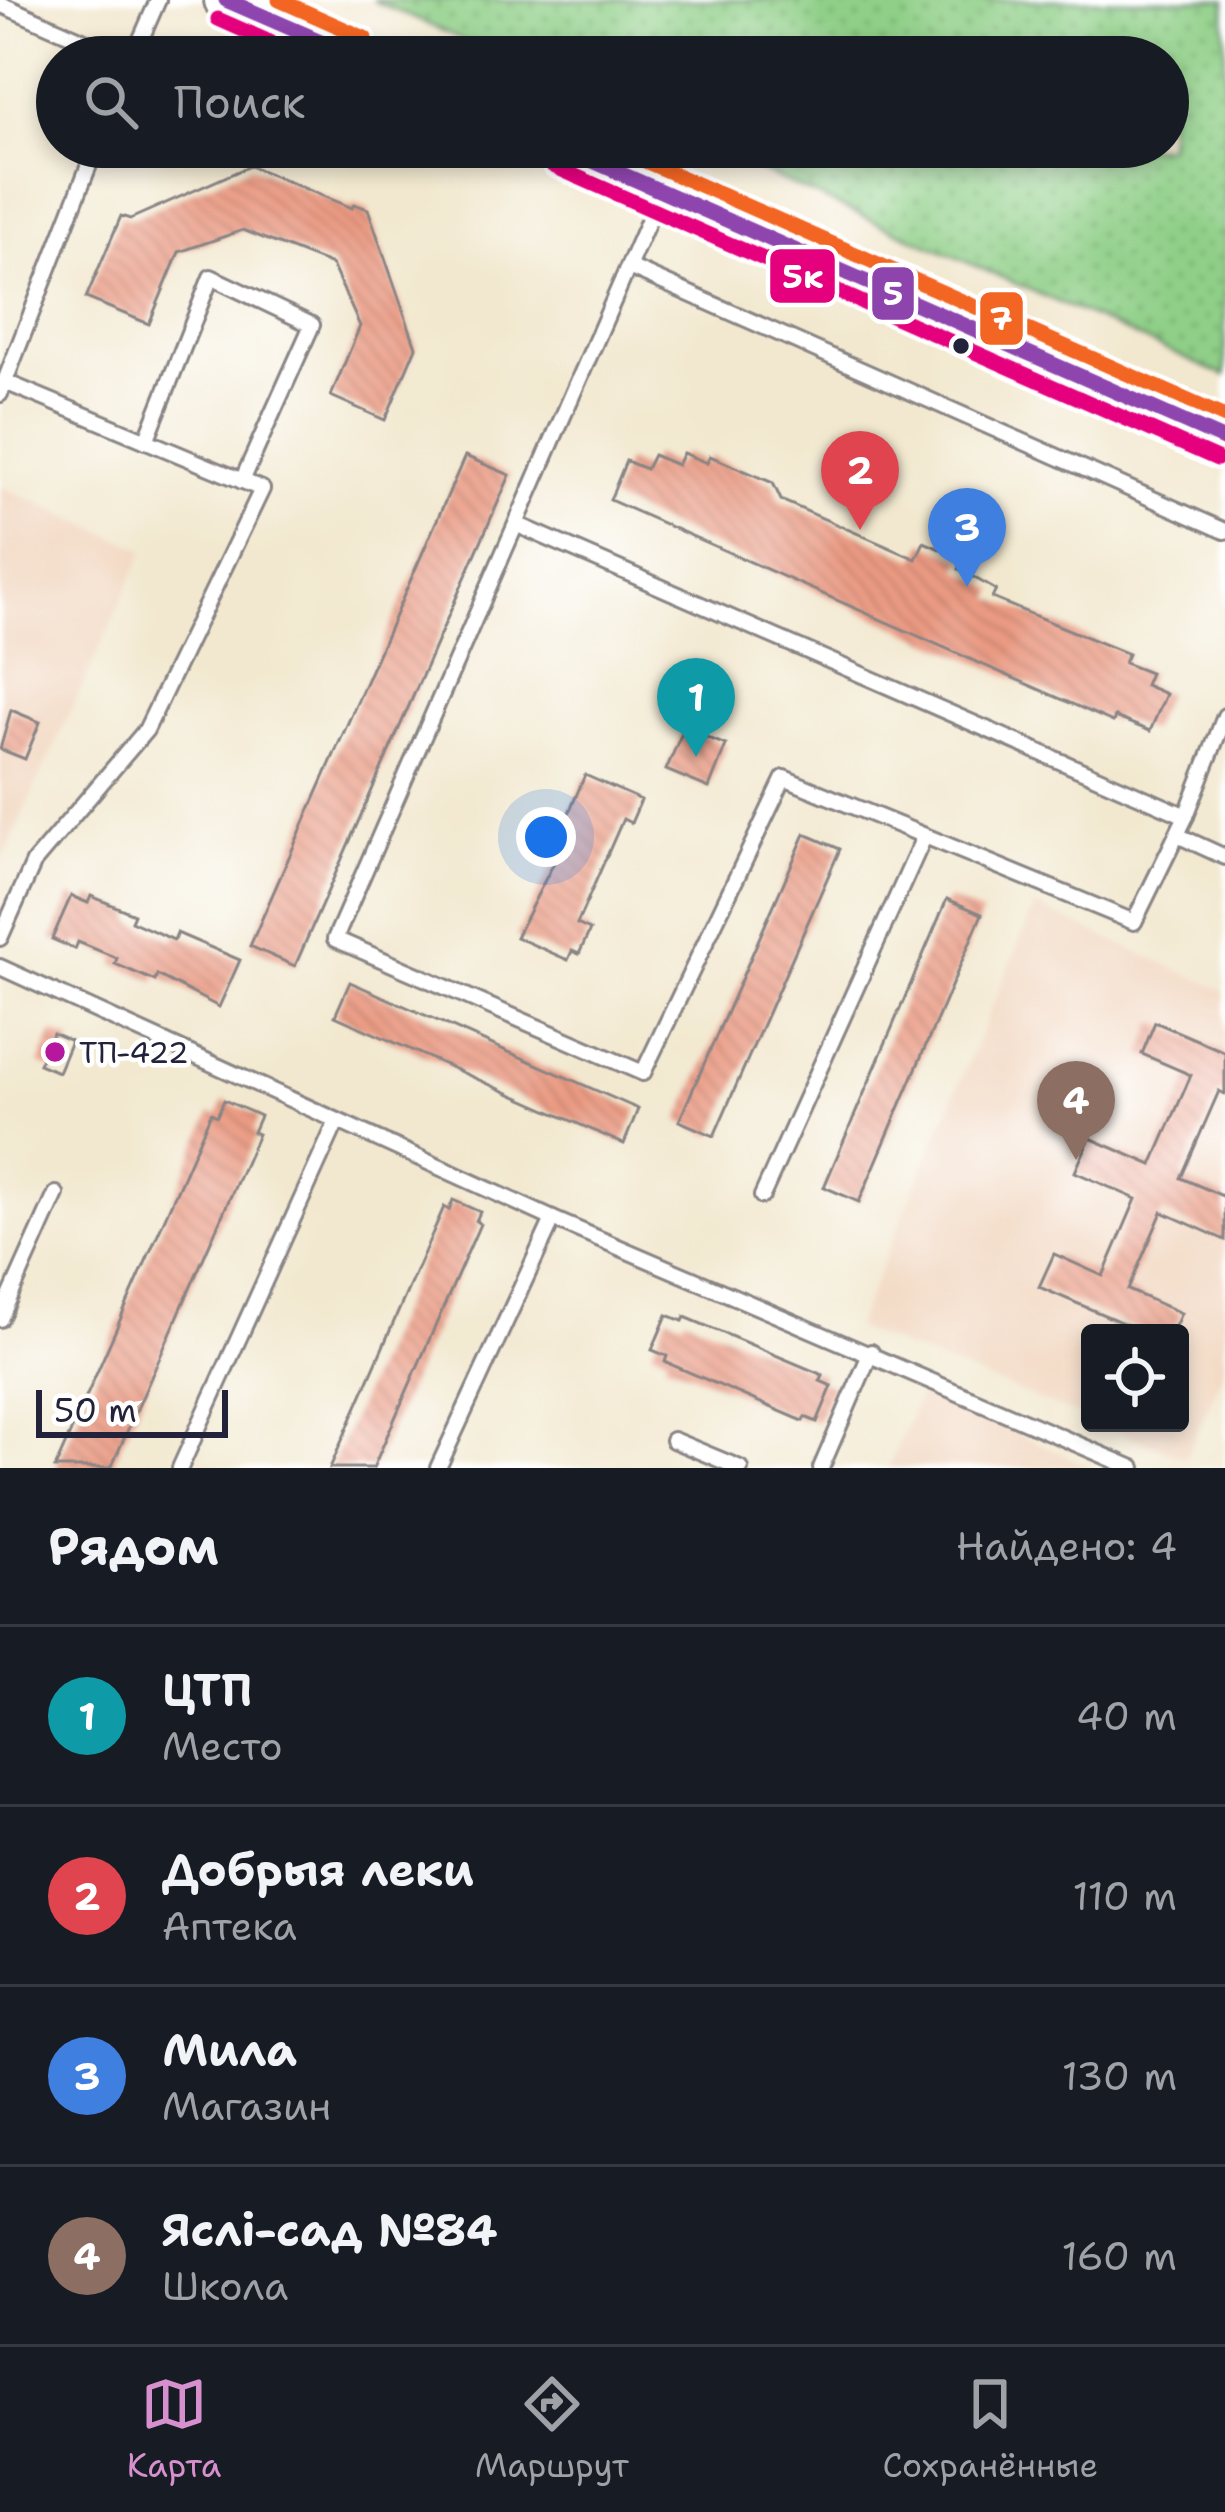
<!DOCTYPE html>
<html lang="ru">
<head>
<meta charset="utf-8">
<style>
	:root { --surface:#171b24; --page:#242831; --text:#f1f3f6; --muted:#9ea1a6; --line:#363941; --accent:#d690ce }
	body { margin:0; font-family:"Shantell Sans",sans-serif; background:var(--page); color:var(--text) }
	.controls { position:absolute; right:36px; bottom:36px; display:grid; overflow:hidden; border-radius:12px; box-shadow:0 6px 18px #0003 }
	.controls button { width:108px; height:108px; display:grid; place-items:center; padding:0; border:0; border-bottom:3px solid var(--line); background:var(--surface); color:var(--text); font:60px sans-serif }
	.scale { position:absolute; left:36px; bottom:30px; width:192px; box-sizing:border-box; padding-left:12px; border:6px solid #22223b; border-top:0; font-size:33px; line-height:42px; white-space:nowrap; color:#22223b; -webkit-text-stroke:9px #fff; paint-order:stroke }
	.you { position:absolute; left:546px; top:837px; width:42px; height:42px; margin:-30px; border:9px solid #fff; border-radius:50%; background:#1a73e8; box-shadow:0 0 0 18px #1a73e833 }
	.badge { display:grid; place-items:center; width:78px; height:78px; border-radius:50%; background:var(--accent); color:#fff; font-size:39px; font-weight:700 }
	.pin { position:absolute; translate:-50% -99px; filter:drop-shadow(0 3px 6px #0008) }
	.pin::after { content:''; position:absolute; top:63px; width:42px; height:36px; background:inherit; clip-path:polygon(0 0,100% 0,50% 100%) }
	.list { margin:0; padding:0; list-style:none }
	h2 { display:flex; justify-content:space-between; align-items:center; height:156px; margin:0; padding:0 48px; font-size:51px }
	h2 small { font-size:39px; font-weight:400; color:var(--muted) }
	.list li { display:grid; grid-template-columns:78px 1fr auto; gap:36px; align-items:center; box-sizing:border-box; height:180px; padding:0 48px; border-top:3px solid var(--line) }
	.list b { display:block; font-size:45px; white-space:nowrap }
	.list p { margin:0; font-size:39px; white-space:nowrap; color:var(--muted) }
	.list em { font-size:39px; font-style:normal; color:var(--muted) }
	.icon { flex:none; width:66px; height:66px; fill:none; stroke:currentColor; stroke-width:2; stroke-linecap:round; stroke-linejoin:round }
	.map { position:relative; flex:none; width:1225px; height:1468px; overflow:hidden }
	.search { position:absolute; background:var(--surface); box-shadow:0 6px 18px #0003; left:36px; right:36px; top:36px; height:132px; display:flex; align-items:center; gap:30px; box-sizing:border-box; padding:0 42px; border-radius:66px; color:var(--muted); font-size:45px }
	.sheet { height:876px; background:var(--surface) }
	nav { display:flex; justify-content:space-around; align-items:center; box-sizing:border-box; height:168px; border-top:3px solid var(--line); background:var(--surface); font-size:33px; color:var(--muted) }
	nav a { display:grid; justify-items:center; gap:6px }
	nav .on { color:var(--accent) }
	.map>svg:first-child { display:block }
	.built { fill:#f1d5bd }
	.grass { fill:url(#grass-dots); stroke:#587861; stroke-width:3 }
	.building { fill:url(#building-back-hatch) }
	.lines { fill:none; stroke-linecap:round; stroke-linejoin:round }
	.lane-casing { stroke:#8a8585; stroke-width:20 }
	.primary-casing { stroke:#8a8585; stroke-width:48 }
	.lane { stroke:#fff; stroke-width:14 }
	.primary { stroke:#fff; stroke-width:42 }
	.bus-1-casing { stroke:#fff; stroke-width:24 }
	.bus-2-casing { stroke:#fff; stroke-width:24 }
	.bus-3-casing { stroke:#fff; stroke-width:24 }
	.bus-1 { stroke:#8e44ad; stroke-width:15 }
	.bus-2 { stroke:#e5007d; stroke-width:15 }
	.bus-3 { stroke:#f26522; stroke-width:15 }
	.bus-dot { fill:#22223b; stroke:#fff; stroke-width:4.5 }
	.poi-dot { fill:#b5179e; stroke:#fff; stroke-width:4.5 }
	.labels { text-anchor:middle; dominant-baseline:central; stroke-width:9; stroke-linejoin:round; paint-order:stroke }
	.poi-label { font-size:30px; fill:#22223b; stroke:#fff; text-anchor:start }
	.line-badge { stroke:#fff; stroke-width:4.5 }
	.badge-label { font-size:33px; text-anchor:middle; font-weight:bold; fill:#fff }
</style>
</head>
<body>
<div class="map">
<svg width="1225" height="1468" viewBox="0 0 1225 1468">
	<defs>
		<pattern id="grass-dots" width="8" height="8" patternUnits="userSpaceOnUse" patternTransform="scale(3)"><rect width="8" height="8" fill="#8fcf87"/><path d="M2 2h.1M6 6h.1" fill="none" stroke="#7bb175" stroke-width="1.8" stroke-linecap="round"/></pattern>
		<pattern id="building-back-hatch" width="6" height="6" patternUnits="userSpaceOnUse" patternTransform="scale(3)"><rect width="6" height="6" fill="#ea9a82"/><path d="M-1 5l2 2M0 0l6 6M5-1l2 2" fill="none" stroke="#c88471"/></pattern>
	</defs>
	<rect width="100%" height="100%" fill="#fff"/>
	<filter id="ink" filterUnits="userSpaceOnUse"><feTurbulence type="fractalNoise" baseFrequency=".00833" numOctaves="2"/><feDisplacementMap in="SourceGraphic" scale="24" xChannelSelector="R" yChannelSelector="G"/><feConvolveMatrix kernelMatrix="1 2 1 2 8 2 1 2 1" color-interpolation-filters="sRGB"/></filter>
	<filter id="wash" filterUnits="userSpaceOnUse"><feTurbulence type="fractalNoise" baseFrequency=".004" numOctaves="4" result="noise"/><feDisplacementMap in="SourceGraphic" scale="48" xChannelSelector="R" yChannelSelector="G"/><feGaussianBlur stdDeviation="2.7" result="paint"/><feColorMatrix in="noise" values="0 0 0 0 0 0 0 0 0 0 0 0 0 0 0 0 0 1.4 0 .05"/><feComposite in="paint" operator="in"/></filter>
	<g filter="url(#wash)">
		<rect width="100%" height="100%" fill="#f2e8cf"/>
		<!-- built -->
		<g class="built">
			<polygon points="0,486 145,550 0,863"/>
			<polygon points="1035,906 1225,991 1225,1368 1185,1458 1097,1423 1180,1423 1180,1333 1090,1333 1090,1420 855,1328"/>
			<polygon points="922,1390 1094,1468 888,1468"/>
		</g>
		<!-- grass -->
		<polygon class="grass" points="372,0 1225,0 1225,376 706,147 1168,147 1168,57 502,57"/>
		<g id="blocks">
			<!-- building -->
			<g class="building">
				<polygon points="250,166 352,208 354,204 368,209 416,347 385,420 331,396 360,326 332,265 243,230 179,252 149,324 86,298 121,216 130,219"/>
				<polygon points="683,453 707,463 710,456 773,483 781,500 916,559 924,542 963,559 959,569 996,590 992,598 1128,654 1124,663 1150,673 1145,685 1166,694 1150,731 1115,717 1113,722 610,500 626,461 646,469 653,455 677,465"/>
				<polygon points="465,456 510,475 295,966 250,946"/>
				<polygon points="11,710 40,722 25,759 0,749"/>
				<polygon points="684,728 726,745 709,788 666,770"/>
				<polygon points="585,775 641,800 631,823 623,819 577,924 590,930 579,954 572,951 568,960 516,937 574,823 566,820"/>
				<polygon points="805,834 840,849 714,1136 679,1121"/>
				<polygon points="71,896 88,903 91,896 134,914 131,921 174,940 177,933 240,960 219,1007 157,975 155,981 115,964 117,958 78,942 75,949 52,939"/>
				<polygon points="947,899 982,914 859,1202 824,1187"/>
				<polygon points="350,982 638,1109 624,1144 335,1016"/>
				<polygon points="1155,1022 1225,1052 1225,1094 1219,1091 1181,1178 1225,1197 1225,1240 1162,1212 1128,1290 1181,1313 1172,1333 1146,1333 1039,1287 1054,1254 1103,1276 1136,1199 1075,1172 1090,1138 1152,1165 1191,1075 1142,1054"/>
				<polygon points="53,1033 71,1041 58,1072 39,1064"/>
				<polygon points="224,1100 260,1116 253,1132 258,1134 111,1468 55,1468 211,1113 217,1116"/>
				<polygon points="453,1200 480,1212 476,1221 480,1224 373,1468 330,1468 444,1207 449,1210"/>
				<polygon points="667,1315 683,1321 685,1317 823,1375 820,1381 832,1386 817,1422 805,1417 803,1421 665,1362 667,1356 652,1350"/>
			</g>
		</g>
	</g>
	<g filter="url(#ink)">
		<use href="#blocks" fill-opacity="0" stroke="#8a8585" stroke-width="3"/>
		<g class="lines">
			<!-- lane casing -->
			<g class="lane-casing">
				<g id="lane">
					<polyline points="0,4 121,57"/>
					<polyline points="133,57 158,0"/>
					<polyline points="659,196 335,939 643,1073 784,778 1134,922 1186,816 1225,716"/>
					<polyline points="629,267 1225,531"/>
					<polyline points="0,394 96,147"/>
					<polyline points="146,441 211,277 312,325 242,481"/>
					<polyline points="518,525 1186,816"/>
					<polyline points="1177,835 1225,857"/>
					<polyline points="0,938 34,862 146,730 262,489 5,382"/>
					<polyline points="0,967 553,1219 1133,1468"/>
					<polyline points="762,1196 924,837"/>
					<polyline points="0,1319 56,1194"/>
					<polyline points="673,1440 740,1468"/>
					<polyline points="180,1468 337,1121"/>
					<polyline points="438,1468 553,1219"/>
					<polyline points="821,1468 871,1352"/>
				</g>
			</g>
			<!-- primary casing -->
			<g class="primary-casing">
				<g id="primary">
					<polyline points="226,0 357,57"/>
					<polyline points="561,147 1225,440"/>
				</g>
			</g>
			<!-- lane -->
			<use href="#lane" class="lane"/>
			<!-- primary -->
			<use href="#primary" class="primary"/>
			<!-- bus-1 casing -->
			<g class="bus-1-casing">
				<g id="bus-1">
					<polyline points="226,0 357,57"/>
					<polyline points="561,147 1225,440"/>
				</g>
			</g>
			<!-- bus-2 casing -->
			<g class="bus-2-casing">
				<g id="bus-2">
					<polyline points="218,19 304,57"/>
					<polyline points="553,166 1217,459"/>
				</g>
			</g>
			<!-- bus-3 casing -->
			<g class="bus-3-casing">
				<g id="bus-3">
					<polyline points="279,0 365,38"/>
					<polyline points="613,147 1225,417"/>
				</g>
			</g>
			<!-- bus-1 -->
			<use href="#bus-1" class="bus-1"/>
			<!-- bus-2 -->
			<use href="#bus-2" class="bus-2"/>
			<!-- bus-3 -->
			<use href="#bus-3" class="bus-3"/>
		</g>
	</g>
	<!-- markers -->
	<circle class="bus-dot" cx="961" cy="346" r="10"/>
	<circle class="poi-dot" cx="55" cy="1052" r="12"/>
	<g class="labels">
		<!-- poi labels -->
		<g class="poi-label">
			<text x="79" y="1052">ТП-422</text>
		</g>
	</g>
	<g class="line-badge">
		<rect x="768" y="247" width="69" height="58" rx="12" fill="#e5007d"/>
		<rect x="870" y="265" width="46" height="57" rx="12" fill="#8e44ad"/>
		<rect x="978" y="290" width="47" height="57" rx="12" fill="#f26522"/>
	</g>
	<g class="badge-label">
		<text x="803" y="288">5к</text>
		<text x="893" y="305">5</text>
		<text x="1001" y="330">7</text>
	</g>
</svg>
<div class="controls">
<button><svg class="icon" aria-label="locate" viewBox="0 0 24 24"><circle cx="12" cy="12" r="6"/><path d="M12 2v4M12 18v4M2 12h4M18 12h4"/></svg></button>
</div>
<div class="scale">50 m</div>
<div class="you"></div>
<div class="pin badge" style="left:696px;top:757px;background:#0f9aa8">1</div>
<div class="pin badge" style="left:860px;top:530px;background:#e0444e">2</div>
<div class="pin badge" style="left:967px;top:587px;background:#3f7fe0">3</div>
<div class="pin badge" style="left:1076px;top:1160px;background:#8d6e63">4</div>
<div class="search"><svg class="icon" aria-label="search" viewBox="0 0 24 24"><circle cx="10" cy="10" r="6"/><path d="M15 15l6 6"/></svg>Поиск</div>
</div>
<section class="sheet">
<h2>Рядом<small>Найдено: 4</small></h2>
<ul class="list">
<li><span class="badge" style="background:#0f9aa8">1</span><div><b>ЦТП</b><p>Место</p></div><em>40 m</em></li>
<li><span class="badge" style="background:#e0444e">2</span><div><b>Добрыя леки</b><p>Аптека</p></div><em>110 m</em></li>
<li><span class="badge" style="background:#3f7fe0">3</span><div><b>Мила</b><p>Магазин</p></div><em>130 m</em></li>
<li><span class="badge" style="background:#8d6e63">4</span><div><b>Яслі-сад №84</b><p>Школа</p></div><em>160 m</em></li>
</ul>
</section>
<nav>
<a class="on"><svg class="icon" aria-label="map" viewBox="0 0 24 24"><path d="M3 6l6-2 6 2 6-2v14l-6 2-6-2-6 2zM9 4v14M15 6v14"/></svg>Карта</a>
<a><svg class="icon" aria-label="directions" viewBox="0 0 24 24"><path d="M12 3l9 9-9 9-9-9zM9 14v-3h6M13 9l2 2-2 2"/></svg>Маршрут</a>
<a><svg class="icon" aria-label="saved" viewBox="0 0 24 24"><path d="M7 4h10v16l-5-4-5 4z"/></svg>Сохранённые</a>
</nav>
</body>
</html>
